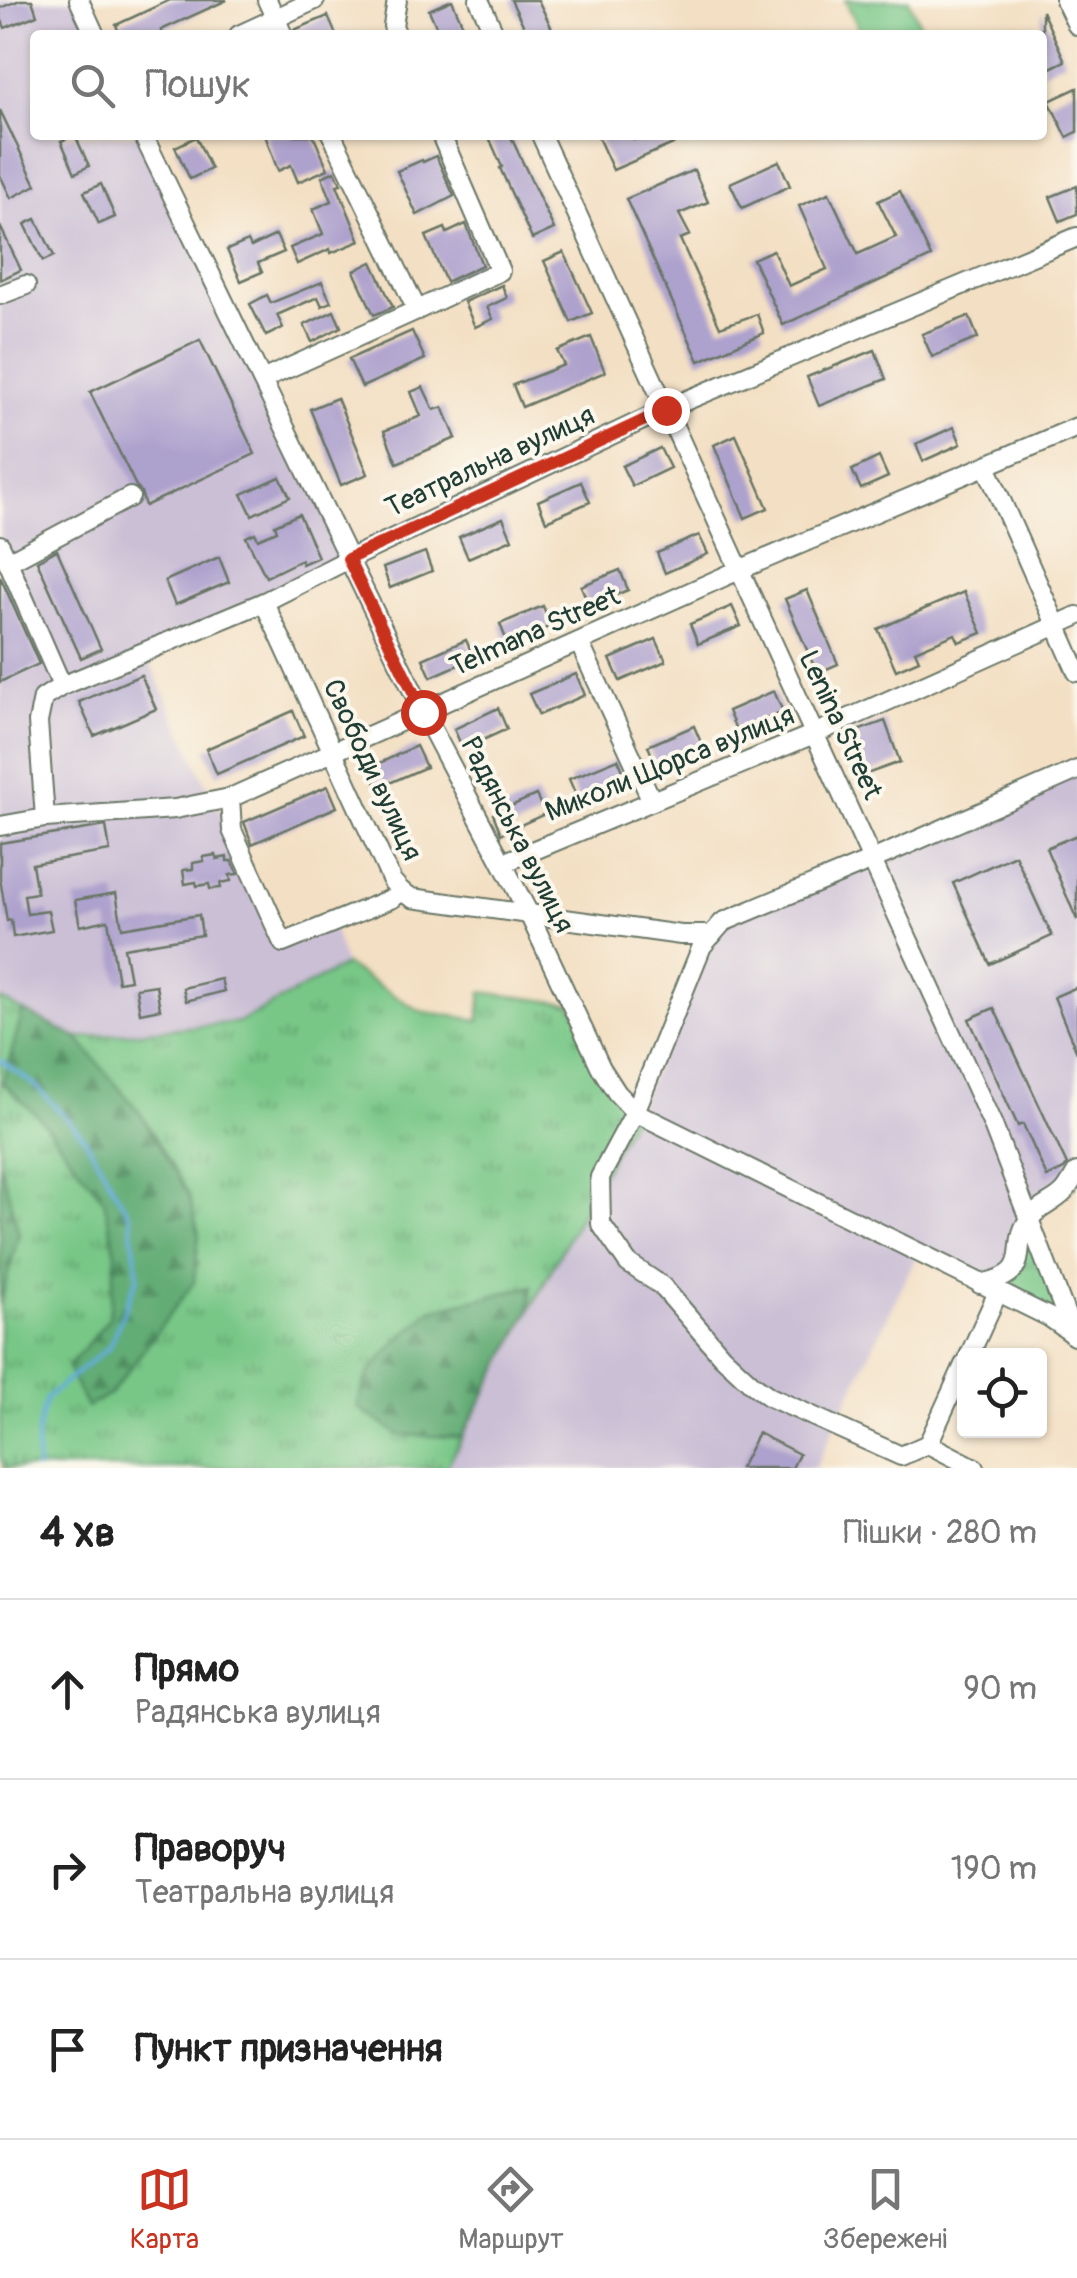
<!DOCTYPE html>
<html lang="uk">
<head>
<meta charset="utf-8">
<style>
	:root { --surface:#fff; --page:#f2f2f2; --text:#222; --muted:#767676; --line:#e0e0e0; --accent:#c8321e }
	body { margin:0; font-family:Pangolin,sans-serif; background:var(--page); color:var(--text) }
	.controls { position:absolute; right:30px; bottom:30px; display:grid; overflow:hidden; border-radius:10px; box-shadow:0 2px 8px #0004 }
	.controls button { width:90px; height:90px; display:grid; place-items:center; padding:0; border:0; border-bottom:2px solid var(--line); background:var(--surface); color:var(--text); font:50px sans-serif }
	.stop { position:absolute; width:30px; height:30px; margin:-22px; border:8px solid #c8321e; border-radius:50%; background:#fff }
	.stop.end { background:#c8321e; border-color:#fff; box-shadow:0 2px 10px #0008 }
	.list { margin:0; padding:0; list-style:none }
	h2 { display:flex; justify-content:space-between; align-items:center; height:130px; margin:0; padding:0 40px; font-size:42px }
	h2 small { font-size:32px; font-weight:400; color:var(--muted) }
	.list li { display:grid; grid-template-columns:65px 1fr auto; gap:30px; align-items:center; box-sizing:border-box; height:180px; padding:0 40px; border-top:2px solid var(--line) }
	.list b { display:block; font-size:38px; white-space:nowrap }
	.list p { margin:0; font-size:32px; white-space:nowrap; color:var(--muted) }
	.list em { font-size:32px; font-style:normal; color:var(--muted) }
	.icon { flex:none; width:55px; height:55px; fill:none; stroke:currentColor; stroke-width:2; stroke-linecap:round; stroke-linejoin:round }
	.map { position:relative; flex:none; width:1077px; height:1468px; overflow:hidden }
	.search { position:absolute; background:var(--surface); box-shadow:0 2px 8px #0004; left:30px; right:30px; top:30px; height:110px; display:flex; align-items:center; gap:25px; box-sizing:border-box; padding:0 35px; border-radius:10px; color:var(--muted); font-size:38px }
	.sheet { height:670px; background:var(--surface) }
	nav { display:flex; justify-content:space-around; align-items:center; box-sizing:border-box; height:140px; border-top:2px solid var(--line); background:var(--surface); font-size:28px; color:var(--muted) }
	nav a { display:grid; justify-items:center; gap:5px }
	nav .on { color:var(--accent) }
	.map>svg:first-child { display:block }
	.industrial { fill:#cbbfd5 }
	.grass { fill:url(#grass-tufts); stroke:#4c825e; stroke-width:2.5 }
	.forest { fill:url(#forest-firs); stroke:#407454; stroke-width:2.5 }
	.garden { fill:#78c787; stroke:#4c825e; stroke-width:2.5 }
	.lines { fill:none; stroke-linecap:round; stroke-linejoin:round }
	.stream { stroke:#65addc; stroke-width:4 }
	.building { fill:#ada1cd }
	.minor-casing { stroke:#697666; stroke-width:22 }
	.minor { stroke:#fff; stroke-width:18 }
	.route { stroke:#c8321e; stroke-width:12 }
	.labels { text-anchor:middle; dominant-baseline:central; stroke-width:8; stroke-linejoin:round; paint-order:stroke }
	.street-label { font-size:28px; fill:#1f3d34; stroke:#fbf7ec }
</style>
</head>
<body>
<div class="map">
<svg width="1077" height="1468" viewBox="0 0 1077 1468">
	<defs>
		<pattern id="grass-tufts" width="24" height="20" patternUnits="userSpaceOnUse" patternTransform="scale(2.5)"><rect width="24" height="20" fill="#78c787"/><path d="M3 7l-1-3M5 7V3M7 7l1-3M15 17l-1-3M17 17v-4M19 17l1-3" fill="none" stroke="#62a36f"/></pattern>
		<pattern id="forest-firs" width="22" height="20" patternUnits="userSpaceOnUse" patternTransform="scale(2.5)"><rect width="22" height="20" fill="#62ac74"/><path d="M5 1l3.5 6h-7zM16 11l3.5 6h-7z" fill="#508d60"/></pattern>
	</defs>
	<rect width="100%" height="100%" fill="#fbf7ec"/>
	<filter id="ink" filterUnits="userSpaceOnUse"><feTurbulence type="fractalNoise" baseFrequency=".01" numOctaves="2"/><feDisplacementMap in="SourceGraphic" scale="20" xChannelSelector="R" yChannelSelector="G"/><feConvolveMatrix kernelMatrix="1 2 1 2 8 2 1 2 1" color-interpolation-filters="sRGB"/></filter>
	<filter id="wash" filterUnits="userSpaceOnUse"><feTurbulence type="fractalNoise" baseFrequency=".0048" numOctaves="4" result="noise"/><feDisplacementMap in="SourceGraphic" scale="40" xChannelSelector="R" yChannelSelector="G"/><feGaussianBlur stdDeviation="2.25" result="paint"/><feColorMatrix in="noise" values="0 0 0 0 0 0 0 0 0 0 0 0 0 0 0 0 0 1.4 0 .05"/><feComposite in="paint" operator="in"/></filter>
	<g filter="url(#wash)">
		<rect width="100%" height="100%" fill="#f3dfc3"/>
		<!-- industrial -->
		<g class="industrial">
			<polygon points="0,0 79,0 95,35 35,35 35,135 143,135 349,559 145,652 214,801 232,830 283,942 332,923 345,965 240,1022 77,1038 0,999"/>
			<polygon points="1077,770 1077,1172 1021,1238 998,1281 918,1253 815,1468 446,1468 635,1112 723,922"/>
		</g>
		<!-- grass -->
		<g class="grass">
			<polygon points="345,965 420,1011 479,1020 482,992 571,1004 635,1112 446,1468 4,1468 0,1456 0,999 77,1038 240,1022"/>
			<polygon points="1030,1217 1073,1334 998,1281 1011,1273"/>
		</g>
		<!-- forest -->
		<g class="forest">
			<polygon points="23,1011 77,1038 141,1114 189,1195 199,1235 194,1282 112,1392 87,1408 68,1367 109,1318 116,1254 104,1200 38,1116 3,1083"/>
			<polygon points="0,1162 19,1234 0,1304"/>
			<polygon points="532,1286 529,1311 462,1437 399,1435 357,1407 367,1375 396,1342 432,1310"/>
		</g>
		<!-- garden -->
		<polygon class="garden" points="845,0 909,0 925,35 862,35"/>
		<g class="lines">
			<!-- stream -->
			<polyline class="stream" points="0,1060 35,1085 84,1137 130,1216 138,1276 109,1347 46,1398 37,1434 37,1468"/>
		</g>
		<g id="blocks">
			<!-- building -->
			<g class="building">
				<polygon points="20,0 32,0 37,15 5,28 0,16 0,8"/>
				<polygon points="170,0 227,0 161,30 162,32 156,35 120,35 116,25"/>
				<polygon points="452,0 467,35 440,35 429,10"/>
				<polygon points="511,0 538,0 555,35 528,35"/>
				<polygon points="1042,11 1065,61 1042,72"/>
				<polygon points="328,16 336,35 295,35 294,30"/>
				<polygon points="1077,88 1077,132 1067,137 1049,101"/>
				<polygon points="0,110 36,185 11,198 0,175"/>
				<polygon points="75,135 89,166 75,173 61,141"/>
				<polygon points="265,135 313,135 328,169 298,182 291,165 278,171"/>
				<polygon points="488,135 510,135 554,229 532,239 500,168 502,167"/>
				<polygon points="597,135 631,135 634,140 645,135 669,135 673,144 613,170"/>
				<polygon points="196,137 211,169 190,179 175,147"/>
				<polygon points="436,156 454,196 417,215 397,171 422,160 423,162"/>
				<polygon points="779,161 790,186 742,208 730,183"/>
				<polygon points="694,170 708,202 679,214 690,235 680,239 720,327 757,314 764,333 699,361 626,199"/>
				<polygon points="335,171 341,184 337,185 360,241 331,253 330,249 297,264 290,248 323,234 313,209 332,201 322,177"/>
				<polygon points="101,184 115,217 99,224 84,192"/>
				<polygon points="1077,186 1077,214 1060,221 1050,197"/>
				<polygon points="900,191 931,257 783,325 753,259 773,250 789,286 827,269 799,206 829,193 858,254 896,237 878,201"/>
				<polygon points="36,219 54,256 43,261 25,224"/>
				<polygon points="466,224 482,265 446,282 426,236 445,228 447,233"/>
				<polygon points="0,226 21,270 0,280"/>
				<polygon points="276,235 284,252 258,263 262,272 241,281 227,250 248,241 251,247"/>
				<polygon points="564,252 592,313 571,322 544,261"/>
				<polygon points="372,262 393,307 374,315 354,271"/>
				<polygon points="322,282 331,302 322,306 318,297 277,315 283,328 266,336 250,304 267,295 271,303"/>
				<polygon points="502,285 507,298 487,307 493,319 475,327 464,302"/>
				<polygon points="334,311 341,327 312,342 304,325"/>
				<polygon points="969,316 978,338 932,357 922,334"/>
				<polygon points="412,331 425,359 362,387 349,359"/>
				<polygon points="591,337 605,372 522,407 513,385 564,365 557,351"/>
				<polygon points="200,340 255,454 145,506 141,492 136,486 90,392"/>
				<polygon points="875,350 886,379 819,406 807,377"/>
				<polygon points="423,387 434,410 443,407 456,438 397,463 384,431 421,416 411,392"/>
				<polygon points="337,398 368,474 341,485 310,409"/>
				<polygon points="954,427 961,444 923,461 916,444"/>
				<polygon points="736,435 768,508 745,518 714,445"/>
				<polygon points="660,448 670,468 632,486 622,466"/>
				<polygon points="879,457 888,477 861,489 852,470"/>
				<polygon points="280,477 290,497 252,515 242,494"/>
				<polygon points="581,482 590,502 546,521 538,501"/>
				<polygon points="299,514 318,557 302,564 301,560 266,577 246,537 255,533 258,539 277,531 275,525"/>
				<polygon points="503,518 512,539 468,558 459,537"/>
				<polygon points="699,535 708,554 665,573 657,553"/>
				<polygon points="57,550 101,649 81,658 37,561"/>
				<polygon points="425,552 432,571 390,588 383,568"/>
				<polygon points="219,557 229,582 175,605 165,581"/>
				<polygon points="620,570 628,590 589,606 581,586"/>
				<polygon points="0,576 39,664 0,682"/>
				<polygon points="807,590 838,664 817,673 785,599"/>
				<polygon points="964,592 982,633 959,642 955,634 915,651 919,660 896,670 878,629"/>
				<polygon points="543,606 551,626 508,644 500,624"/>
				<polygon points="732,606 741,626 698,644 690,624"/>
				<polygon points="656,639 666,661 620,681 610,659"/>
				<polygon points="466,640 474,658 431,677 423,659"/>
				<polygon points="576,674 585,695 539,715 529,694"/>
				<polygon points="141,675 156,709 94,736 79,702"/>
				<polygon points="774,691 783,712 737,732 728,711"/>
				<polygon points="498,708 507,729 463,749 454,729"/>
				<polygon points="293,711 304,736 217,774 206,749"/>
				<polygon points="885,721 900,762 864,775 849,734"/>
				<polygon points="694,726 702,745 656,765 648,746"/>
				<polygon points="416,746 426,767 378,788 369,768"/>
				<polygon points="618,759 627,780 578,800 569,779"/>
				<polygon points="328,786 337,807 252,844 244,822"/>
				<polygon points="536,795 545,814 501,834 493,814"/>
				<polygon points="106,826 110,851 32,864 37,893 24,895 27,914 48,911 52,930 13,937 11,920 7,921 0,879 0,843"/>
				<polygon points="1077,835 1077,920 1046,848"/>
				<polygon points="216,855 217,859 227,857 227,861 232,861 238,874 230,875 231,881 220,883 221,888 210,889 209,884 197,886 196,882 185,884 183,870 193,869 193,863 204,861 203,857"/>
				<polygon points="1015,855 1052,936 990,964 953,883"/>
				<polygon points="116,893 122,928 199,915 202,935 124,948 130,980 118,982 108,920 80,926 75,900"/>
				<polygon points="221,979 224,991 186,1001 183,988"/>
				<polygon points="156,985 160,1009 140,1013 136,988"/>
				<polygon points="1077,987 1077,1053 1054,997"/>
				<polygon points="994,1008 1067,1165 1064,1169 1047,1177 1023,1124 1018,1126 969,1019"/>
				<polygon points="758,1433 799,1454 792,1468 740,1468"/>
			</g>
		</g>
	</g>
	<g filter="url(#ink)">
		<use href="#blocks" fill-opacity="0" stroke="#697666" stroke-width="2.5"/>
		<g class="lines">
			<!-- minor casing -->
			<g class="minor-casing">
				<g id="minor">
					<polyline points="79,0 95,35"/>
					<polyline points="267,0 283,35"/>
					<polyline points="397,0 393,26 397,35"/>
					<polyline points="479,0 495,35"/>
					<polyline points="1065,0 1077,25"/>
					<polyline points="239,35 315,0"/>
					<polyline points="143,135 423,712 529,914 601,1068 617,1093 635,1112 1049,1317 1073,1334"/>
					<polyline points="332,135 417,310 500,271 441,135"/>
					<polyline points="541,135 992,1123 1074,1336"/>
					<polyline points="0,295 26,285"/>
					<polyline points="262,380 417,310"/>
					<polyline points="986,466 1077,672"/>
					<polyline points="0,545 8,562 130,497"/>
					<polyline points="8,562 62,686"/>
					<polyline points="264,602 392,881 401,891 412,898 681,935 712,935"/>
					<polyline points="579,642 652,801"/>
					<polyline points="230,798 232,830 283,943 393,898 401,891"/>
					<polyline points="45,818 38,722 43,698 62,686 264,602 349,559 666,409 1077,237"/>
					<polyline points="0,826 45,818 175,809 230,798 739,570 1077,427"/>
					<polyline points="503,863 814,734 1077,616"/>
					<path d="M 980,1284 C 1041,1273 1005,1245 1032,1216 C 1041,1206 1055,1202 1064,1192 C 1069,1187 1073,1178 1077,1172"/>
					<polyline points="969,1356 998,1292"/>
					<polyline points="928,1444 964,1365"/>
					<polyline points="975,1468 928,1444 901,1456 770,1397 752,1384 722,1356 662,1286 628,1263 601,1224 600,1177 635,1112 702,946 723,922 872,860 1077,770"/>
				</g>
			</g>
			<!-- minor -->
			<use href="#minor" class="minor"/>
		</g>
	</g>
	<g class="lines" filter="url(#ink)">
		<!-- route -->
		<polyline class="route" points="423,712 348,559 666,410"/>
	</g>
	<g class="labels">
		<!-- street labels -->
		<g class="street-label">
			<text transform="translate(490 462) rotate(-25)">Театральна вулиця</text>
			<text transform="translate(535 632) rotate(-24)">Telmana Street</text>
			<text transform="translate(840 725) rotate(65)">Lenina Street</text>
			<text transform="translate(670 764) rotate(-22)">Миколи Щорса вулиця</text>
			<text transform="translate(372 770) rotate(65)">Свободи вулиця</text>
			<text transform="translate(517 835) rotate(63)">Радянська вулиця</text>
		</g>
	</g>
</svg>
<div class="controls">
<button><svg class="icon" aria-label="locate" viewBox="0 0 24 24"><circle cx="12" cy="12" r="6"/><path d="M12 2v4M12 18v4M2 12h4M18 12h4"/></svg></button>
</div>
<div class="stop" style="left:423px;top:712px"></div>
<div class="stop end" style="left:666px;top:410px"></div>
<div class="search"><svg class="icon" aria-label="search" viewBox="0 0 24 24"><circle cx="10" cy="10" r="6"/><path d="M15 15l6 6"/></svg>Пошук</div>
</div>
<section class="sheet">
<h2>4 хв<small>Пішки · 280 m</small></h2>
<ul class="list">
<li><svg class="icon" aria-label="ahead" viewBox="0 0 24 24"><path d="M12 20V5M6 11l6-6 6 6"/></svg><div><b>Прямо</b><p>Радянська вулиця</p></div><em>90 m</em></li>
<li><svg class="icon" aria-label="right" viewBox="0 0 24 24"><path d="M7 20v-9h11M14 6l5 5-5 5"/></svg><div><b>Праворуч</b><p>Театральна вулиця</p></div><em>190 m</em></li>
<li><svg class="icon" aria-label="arrive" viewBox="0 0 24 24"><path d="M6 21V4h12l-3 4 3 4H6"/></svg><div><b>Пункт призначення</b></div></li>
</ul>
</section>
<nav>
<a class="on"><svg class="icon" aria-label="map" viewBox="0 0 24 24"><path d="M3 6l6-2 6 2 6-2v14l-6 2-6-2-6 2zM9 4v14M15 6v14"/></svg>Карта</a>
<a><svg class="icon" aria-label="directions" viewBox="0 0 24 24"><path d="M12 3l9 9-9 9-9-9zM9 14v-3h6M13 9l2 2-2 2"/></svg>Маршрут</a>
<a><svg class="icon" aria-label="saved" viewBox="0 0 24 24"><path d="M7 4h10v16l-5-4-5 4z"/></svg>Збережені</a>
</nav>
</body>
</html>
